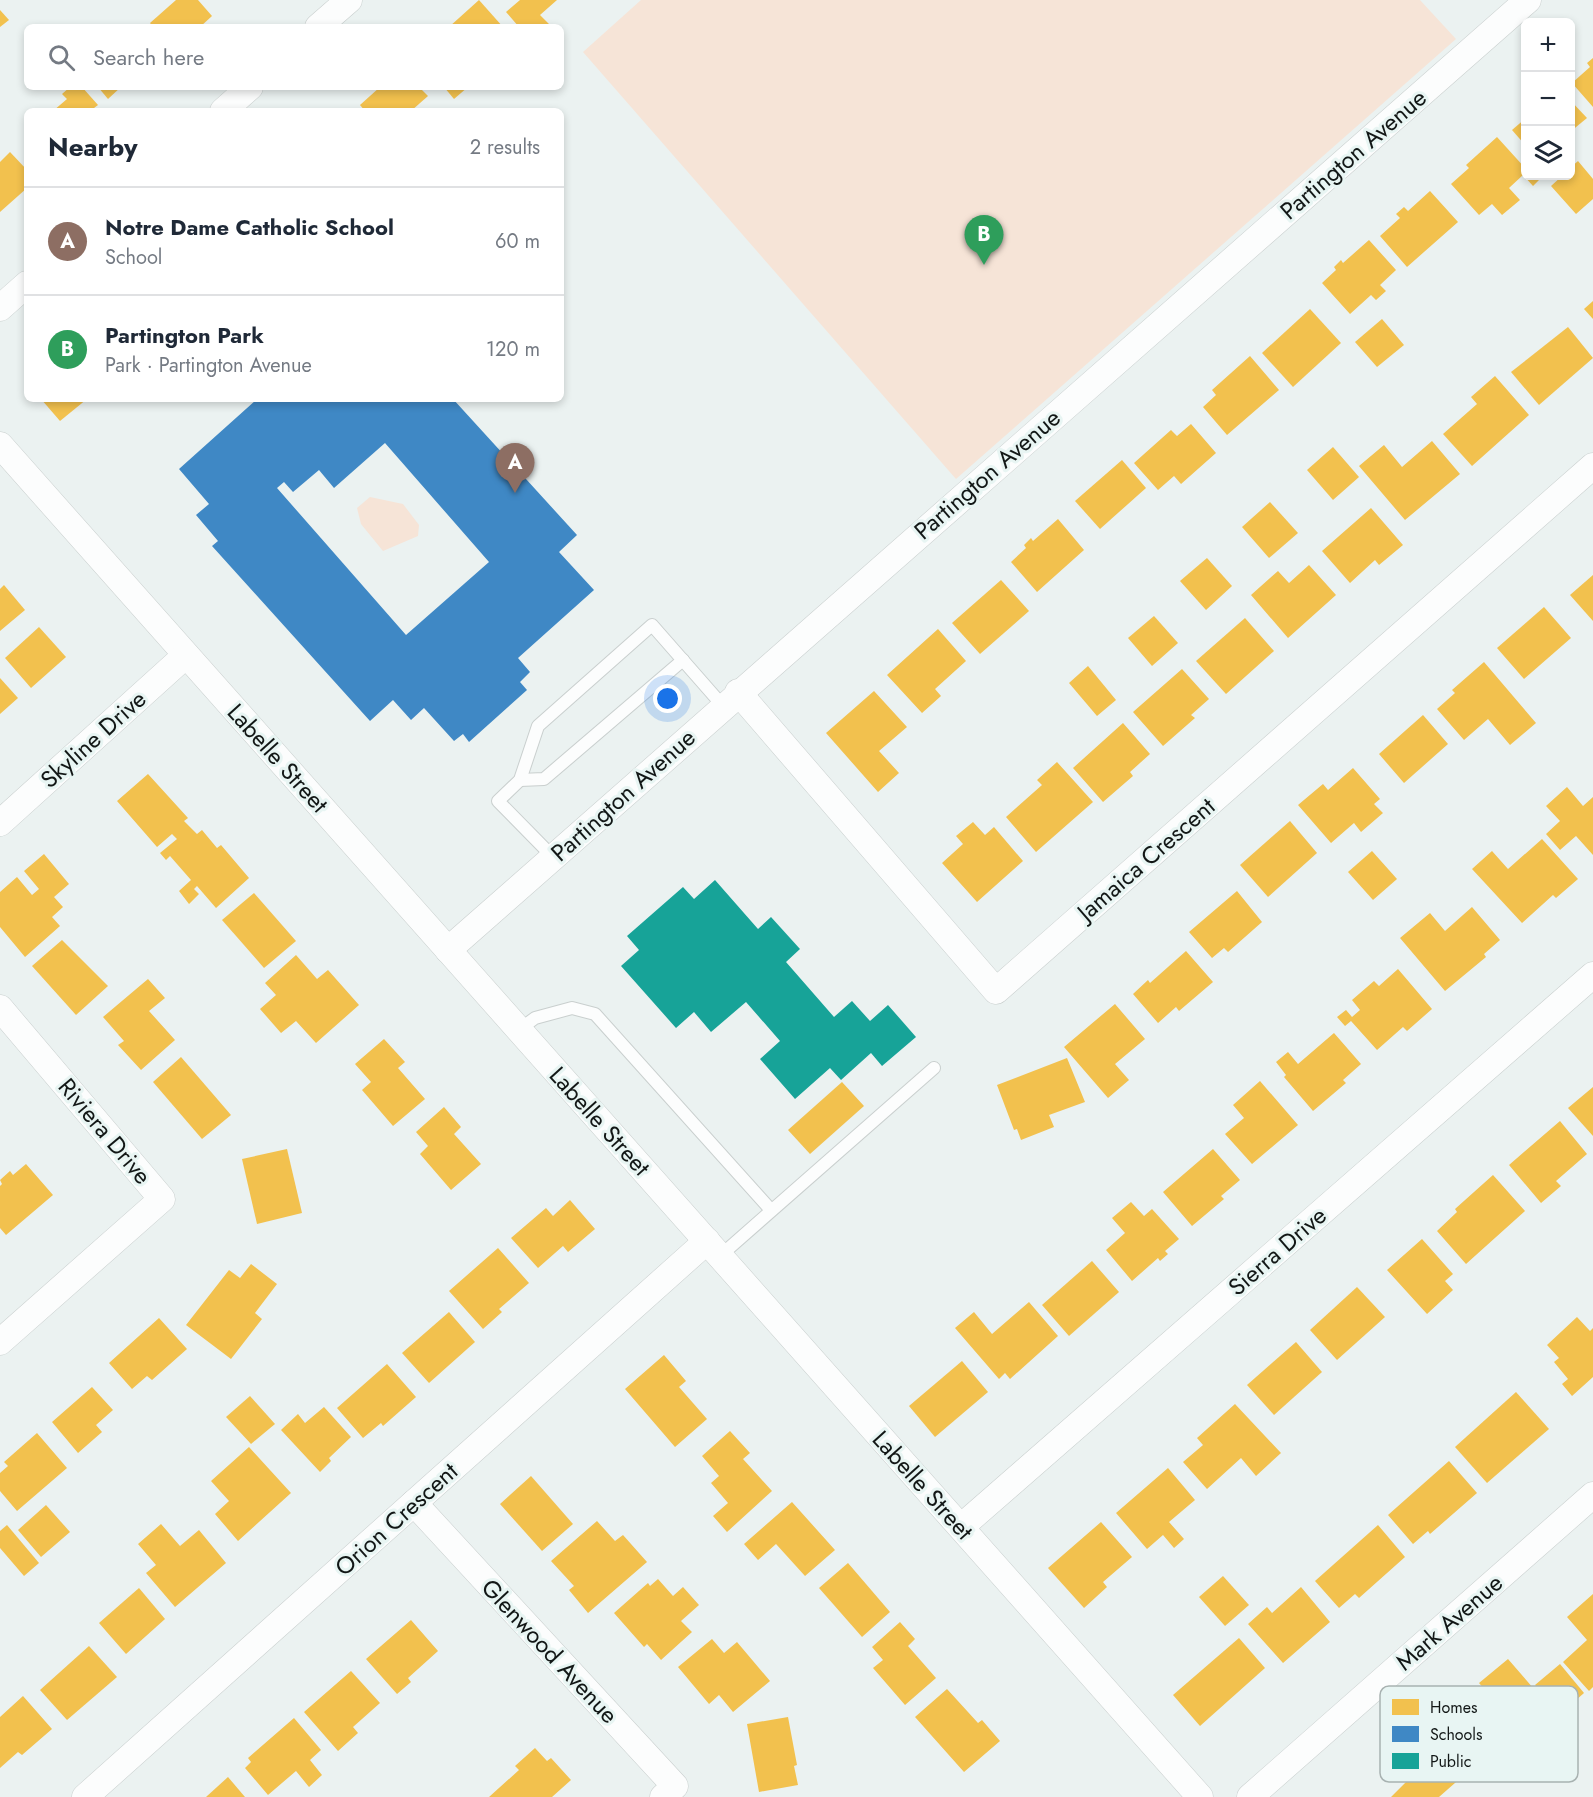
<!DOCTYPE html>
<html lang="en">
<head>
<meta charset="utf-8">
<style>
	:root { --surface:#fff; --page:#f2f2f3; --text:#1f2937; --muted:#747a83; --line:#e0e1e3; --accent:#2563eb }
	body { margin:0; font-family:Jost,sans-serif; background:var(--page); color:var(--text) }
	.controls { position:absolute; right:18px; top:18px; display:grid; overflow:hidden; border-radius:9px; box-shadow:0 3px 9px #0003 }
	.controls button { width:54px; height:54px; display:grid; place-items:center; padding:0; border:0; border-bottom:2px solid var(--line); background:var(--surface); color:var(--text); font:30px sans-serif }
	.you { position:absolute; left:668px; top:699px; width:21px; height:21px; margin:-15px; border:4px solid #fff; border-radius:50%; background:#1a73e8; box-shadow:0 0 0 9px #1a73e833 }
	.badge { display:grid; place-items:center; width:39px; height:39px; border-radius:50%; background:var(--accent); color:#fff; font-size:20px; font-weight:700 }
	.pin { position:absolute; translate:-50% -50px; filter:drop-shadow(0 2px 3px #0008) }
	.pin::after { content:''; position:absolute; top:32px; width:21px; height:18px; background:inherit; clip-path:polygon(0 0,100% 0,50% 100%) }
	.list { margin:0; padding:0; list-style:none }
	h2 { display:flex; justify-content:space-between; align-items:center; height:78px; margin:0; padding:0 24px; font-size:26px }
	h2 small { font-size:20px; font-weight:400; color:var(--muted) }
	.list li { display:grid; grid-template-columns:39px 1fr auto; gap:18px; align-items:center; box-sizing:border-box; height:108px; padding:0 24px; border-top:2px solid var(--line) }
	.list b { display:block; font-size:22px; white-space:nowrap }
	.list p { margin:0; font-size:20px; white-space:nowrap; color:var(--muted) }
	.list em { font-size:20px; font-style:normal; color:var(--muted) }
	.icon { flex:none; width:33px; height:33px; fill:none; stroke:currentColor; stroke-width:2; stroke-linecap:round; stroke-linejoin:round }
	.map { position:relative; flex:none; width:1593px; height:1797px; overflow:hidden }
	.search { position:absolute; background:var(--surface); box-shadow:0 3px 9px #0003; left:24px; top:24px; width:540px; height:66px; display:flex; align-items:center; gap:15px; box-sizing:border-box; padding:0 21px; border-radius:9px; color:var(--muted); font-size:22px }
	.panel { position:absolute; background:var(--surface); box-shadow:0 3px 9px #0003; left:24px; top:108px; width:540px; height:294px; border-radius:9px }
	.map>svg:first-child { display:block }
	.green { fill:#f6e4d7 }
	.homes { fill:#f2c14e }
	.schools { fill:#3f88c5; fill-rule:evenodd }
	.public { fill:#17a398 }
	.lines { fill:none; stroke-linecap:round; stroke-linejoin:round }
	.service-casing { stroke:#c9cfce; stroke-width:14 }
	.minor-casing { stroke:#c9cfce; stroke-width:27 }
	.service { stroke:#fcfdfd; stroke-width:12 }
	.minor { stroke:#fcfdfd; stroke-width:26 }
	.labels { text-anchor:middle; dominant-baseline:central; stroke-width:6; stroke-linejoin:round; paint-order:stroke }
	.street-label { font-size:24px; fill:#121716; stroke:#e8f5f3 }
	.key { fill:#e8f5f3; stroke:#a8b2b1; stroke-width:1.5 }
	.key-label { font-size:16px; fill:#121716 }
</style>
</head>
<body>
<div class="map">
<svg width="1593" height="1797" viewBox="0 0 1593 1797">
	<rect width="100%" height="100%" fill="#ebf2f1"/>
	<!-- green -->
	<g class="green">
		<polygon points="641,0 1420,0 1456,39 956,479 583,52"/>
		<polygon points="370,497 403,504 419,525 418,536 383,551 361,524 357,508"/>
	</g>
	<!-- homes -->
	<g class="homes">
		<polygon points="176,0 198,0 212,16 200,27 153,27 150,23"/>
		<polygon points="479,0 503,27 449,27"/>
		<polygon points="520,0 557,0 540,15 549,24 546,27 519,27 506,12"/>
		<polygon points="0,10 9,20 0,27"/>
		<polygon points="1593,58 1593,107 1572,83 1590,67 1587,63"/>
		<polygon points="70,87 82,87 98,105 90,111 53,111 67,99 62,94"/>
		<polygon points="98,87 121,87 108,99"/>
		<polygon points="380,87 419,87 428,96 411,111 365,111 360,105"/>
		<polygon points="444,87 468,87 454,99"/>
		<polygon points="1570,100 1587,118 1570,132"/>
		<polygon points="1526,118 1526,146 1512,130"/>
		<polygon points="1497,137 1526,169 1526,176 1536,176 1539,180 1533,186 1523,175 1509,188 1520,200 1502,215 1492,204 1479,215 1451,184 1469,168 1466,165"/>
		<polygon points="10,152 27,170 27,188 0,212 0,162"/>
		<polygon points="1578,161 1593,179 1593,199 1576,214 1551,186 1562,176 1570,176 1570,168"/>
		<polygon points="1430,191 1458,222 1407,267 1380,236 1400,218 1396,214 1404,207 1408,211"/>
		<polygon points="1369,240 1396,270 1380,285 1386,291 1376,300 1371,295 1350,314 1322,283 1336,270 1334,267 1341,260 1343,263"/>
		<polygon points="1593,301 1593,319 1584,309"/>
		<polygon points="1310,309 1341,343 1293,387 1262,353"/>
		<polygon points="1382,319 1404,345 1377,367 1355,342"/>
		<polygon points="1568,327 1593,358 1539,405 1511,372"/>
		<polygon points="1250,356 1279,390 1227,435 1203,407 1216,395 1212,390"/>
		<polygon points="1495,376 1529,415 1472,466 1443,434 1477,404 1471,397"/>
		<polygon points="41,399 87,399 60,421"/>
		<polygon points="1191,424 1216,453 1181,484 1174,476 1158,490 1134,463 1171,430 1177,436"/>
		<polygon points="1432,441 1460,474 1405,520 1359,466 1384,445 1402,467"/>
		<polygon points="1333,447 1359,477 1333,500 1307,470"/>
		<polygon points="1122,460 1146,488 1100,529 1075,501"/>
		<polygon points="1270,502 1298,533 1269,558 1242,527"/>
		<polygon points="1371,508 1403,545 1379,565 1375,560 1350,583 1322,551"/>
		<polygon points="1058,519 1084,550 1037,592 1011,562 1026,548 1024,545 1031,538 1033,541"/>
		<polygon points="1207,558 1232,586 1206,610 1180,581"/>
		<polygon points="1309,565 1336,595 1288,638 1251,595 1278,571 1289,583"/>
		<polygon points="1593,575 1593,621 1570,595"/>
		<polygon points="1001,580 1029,611 980,654 952,623"/>
		<polygon points="4,585 25,610 0,631 0,589"/>
		<polygon points="1544,607 1571,638 1524,679 1497,648"/>
		<polygon points="1154,616 1178,643 1152,666 1128,638"/>
		<polygon points="1245,618 1274,651 1226,694 1196,661"/>
		<polygon points="39,627 66,657 31,688 5,658"/>
		<polygon points="938,629 966,661 935,689 941,696 922,713 887,675"/>
		<polygon points="1484,662 1536,723 1510,745 1488,719 1464,740 1437,709 1455,693 1452,690"/>
		<polygon points="1088,666 1116,700 1097,716 1069,683"/>
		<polygon points="1182,669 1209,699 1191,715 1195,718 1163,746 1133,712"/>
		<polygon points="0,678 18,698 0,714"/>
		<polygon points="874,691 907,727 879,751 899,773 878,792 826,733"/>
		<polygon points="1423,715 1448,744 1404,783 1379,754"/>
		<polygon points="1123,723 1150,754 1130,772 1133,776 1103,802 1073,768"/>
		<polygon points="1057,762 1093,802 1036,852 1006,817 1042,785 1037,780"/>
		<polygon points="1353,768 1380,799 1374,804 1383,813 1361,832 1354,823 1331,843 1298,805 1323,784 1328,790"/>
		<polygon points="148,774 188,818 184,821 197,834 202,830 217,848 221,845 249,878 216,908 197,886 194,889 199,894 189,904 179,891 191,880 170,856 166,860 160,853 177,839 172,834 157,847 117,801"/>
		<polygon points="1567,787 1583,806 1593,797 1593,855 1576,836 1560,850 1546,834 1560,821 1546,806"/>
		<polygon points="1290,821 1317,853 1268,897 1240,865"/>
		<polygon points="973,822 985,835 994,827 1023,861 977,902 942,863 963,844 956,836"/>
		<polygon points="1542,839 1578,879 1556,898 1553,895 1522,923 1472,869 1492,851 1508,869"/>
		<polygon points="1372,851 1397,879 1373,900 1348,872"/>
		<polygon points="44,854 69,884 54,897 63,907 52,917 60,926 25,957 0,927 0,892 17,877 32,895 39,889 24,871"/>
		<polygon points="1237,891 1262,922 1228,952 1224,948 1212,958 1189,932"/>
		<polygon points="254,893 296,941 264,968 222,920"/>
		<polygon points="1472,907 1500,940 1484,954 1486,957 1445,991 1400,938 1430,913 1445,931"/>
		<polygon points="62,940 108,986 76,1015 32,966"/>
		<polygon points="1186,951 1213,982 1179,1011 1176,1007 1158,1023 1133,994 1148,980 1150,983"/>
		<polygon points="296,955 317,979 328,970 359,1005 316,1043 296,1021 281,1033 260,1009 276,995 265,983"/>
		<polygon points="1398,969 1432,1009 1407,1031 1403,1027 1377,1050 1351,1021 1345,1026 1337,1017 1346,1010 1352,1017 1360,1010 1352,1000 1374,981 1379,986"/>
		<polygon points="148,979 165,998 149,1011 175,1040 141,1070 118,1045 124,1041 103,1017"/>
		<polygon points="1115,1004 1145,1039 1115,1064 1129,1080 1108,1098 1064,1047"/>
		<polygon points="1334,1033 1361,1064 1343,1080 1346,1083 1313,1111 1284,1077 1286,1075 1276,1062 1288,1052 1298,1064"/>
		<polygon points="384,1039 405,1062 398,1068 425,1099 393,1126 362,1090 371,1082 355,1064"/>
		<polygon points="181,1057 231,1115 202,1139 153,1082"/>
		<polygon points="1067,1058 1085,1102 1049,1115 1054,1127 1021,1140 1017,1129 1014,1130 997,1085"/>
		<polygon points="1260,1081 1298,1125 1252,1164 1225,1134 1244,1118 1233,1105"/>
		<polygon points="842,1082 864,1106 810,1154 788,1130"/>
		<polygon points="1593,1087 1593,1136 1568,1108"/>
		<polygon points="444,1107 461,1127 454,1134 481,1164 451,1190 420,1154 428,1146 416,1132"/>
		<polygon points="1560,1121 1587,1154 1556,1181 1561,1186 1541,1203 1509,1165"/>
		<polygon points="287,1149 302,1213 257,1224 242,1159"/>
		<polygon points="1213,1149 1240,1180 1221,1196 1224,1199 1192,1226 1163,1192"/>
		<polygon points="26,1164 53,1195 6,1235 0,1228 0,1186 2,1184 0,1180 10,1171 13,1175"/>
		<polygon points="1493,1175 1525,1211 1466,1264 1437,1231 1457,1212 1455,1209"/>
		<polygon points="570,1200 595,1229 568,1252 563,1246 538,1268 511,1238 546,1208 553,1216"/>
		<polygon points="1131,1202 1144,1216 1152,1209 1179,1239 1165,1251 1168,1254 1160,1261 1158,1258 1132,1281 1106,1250 1125,1233 1112,1218"/>
		<polygon points="1422,1239 1453,1274 1445,1281 1453,1290 1427,1314 1387,1270"/>
		<polygon points="498,1248 529,1283 499,1309 502,1312 483,1329 449,1291"/>
		<polygon points="1092,1261 1119,1292 1069,1336 1042,1305"/>
		<polygon points="251,1264 277,1284 255,1313 262,1319 231,1359 186,1325 229,1270 240,1278"/>
		<polygon points="1357,1287 1385,1317 1337,1360 1310,1330"/>
		<polygon points="1029,1302 1058,1336 1010,1379 1005,1373 999,1379 955,1328 974,1312 992,1334"/>
		<polygon points="449,1312 475,1342 429,1383 402,1353"/>
		<polygon points="1577,1317 1590,1331 1593,1328 1593,1377 1572,1396 1562,1384 1568,1379 1554,1362 1559,1358 1547,1345"/>
		<polygon points="159,1318 187,1349 152,1380 147,1376 132,1389 109,1363"/>
		<polygon points="1296,1342 1322,1372 1274,1415 1247,1385"/>
		<polygon points="664,1355 686,1381 679,1387 707,1419 675,1447 625,1389"/>
		<polygon points="962,1361 988,1392 935,1437 909,1406"/>
		<polygon points="387,1364 416,1397 383,1426 381,1423 363,1438 337,1408"/>
		<polygon points="92,1387 113,1410 96,1425 102,1432 78,1453 52,1422"/>
		<polygon points="1516,1392 1549,1429 1487,1483 1455,1447"/>
		<polygon points="250,1396 275,1424 251,1444 226,1417"/>
		<polygon points="1235,1404 1281,1453 1256,1476 1241,1458 1207,1489 1183,1462 1203,1445 1197,1438"/>
		<polygon points="324,1407 351,1437 329,1458 331,1461 320,1472 281,1430 298,1414 305,1423"/>
		<polygon points="730,1431 750,1453 743,1459 772,1491 727,1532 713,1516 728,1503 711,1483 719,1476 702,1456"/>
		<polygon points="37,1433 67,1468 17,1511 0,1491 0,1473 8,1466 4,1462"/>
		<polygon points="249,1447 291,1493 238,1541 215,1514 229,1501 211,1481"/>
		<polygon points="1449,1461 1477,1493 1430,1534 1428,1531 1413,1544 1388,1515"/>
		<polygon points="1168,1468 1195,1500 1169,1522 1184,1539 1174,1548 1163,1535 1147,1549 1116,1513"/>
		<polygon points="531,1476 573,1524 542,1551 500,1504"/>
		<polygon points="792,1502 835,1550 805,1576 776,1544 758,1560 744,1544"/>
		<polygon points="46,1505 70,1532 41,1557 18,1530"/>
		<polygon points="597,1521 615,1541 623,1535 647,1562 588,1613 569,1590 574,1586 551,1561"/>
		<polygon points="1101,1522 1132,1557 1103,1582 1107,1587 1084,1608 1048,1568"/>
		<polygon points="161,1524 180,1546 199,1530 226,1563 175,1607 146,1573 156,1565 138,1544"/>
		<polygon points="7,1525 39,1563 24,1576 0,1548 0,1531"/>
		<polygon points="1378,1525 1405,1557 1359,1598 1355,1594 1339,1608 1315,1581"/>
		<polygon points="848,1563 890,1612 862,1637 819,1588"/>
		<polygon points="1223,1576 1249,1605 1225,1626 1199,1597"/>
		<polygon points="658,1579 673,1596 683,1587 699,1605 681,1621 692,1632 661,1660 647,1644 644,1647 614,1613 648,1583 650,1586"/>
		<polygon points="1301,1587 1330,1622 1283,1663 1248,1624 1267,1607 1272,1613"/>
		<polygon points="139,1588 165,1619 126,1654 99,1623"/>
		<polygon points="1593,1594 1593,1687 1589,1691 1563,1662 1587,1640 1567,1617"/>
		<polygon points="411,1620 438,1651 408,1678 411,1682 397,1694 366,1659"/>
		<polygon points="900,1622 915,1639 908,1646 936,1678 905,1705 873,1668 883,1660 872,1647"/>
		<polygon points="1239,1638 1265,1668 1200,1726 1173,1695"/>
		<polygon points="712,1639 724,1653 737,1642 770,1681 733,1712 719,1695 709,1704 678,1667"/>
		<polygon points="89,1646 117,1677 67,1720 40,1690"/>
		<polygon points="1508,1659 1540,1696 1525,1709 1520,1703 1506,1714 1479,1683"/>
		<polygon points="1560,1664 1584,1693 1560,1714 1535,1685"/>
		<polygon points="351,1671 380,1703 353,1727 358,1733 338,1751 304,1712"/>
		<polygon points="947,1689 978,1723 982,1720 1000,1741 964,1772 915,1717"/>
		<polygon points="23,1696 52,1729 22,1755 18,1752 0,1768 0,1717"/>
		<polygon points="788,1717 797,1765 794,1766 798,1785 759,1792 747,1724"/>
		<polygon points="294,1718 321,1750 310,1760 322,1775 309,1787 296,1771 268,1795 245,1768 251,1762 248,1758"/>
		<polygon points="1452,1729 1480,1761 1439,1797 1391,1797 1406,1782 1400,1775"/>
		<polygon points="535,1748 547,1761 551,1758 571,1780 552,1797 489,1797 519,1770 515,1766"/>
		<polygon points="228,1777 245,1797 206,1797"/>
	</g>
	<!-- schools -->
	<path class="schools" d="M 257,399 L 453,399 L 577,535 L 559,552 L 594,590 L 518,658 L 530,672 L 520,682 L 527,690 L 469,742 L 463,734 L 454,741 L 424,708 L 411,720 L 393,700 L 370,721 L 212,546 L 218,541 L 196,515 L 209,504 L 179,469 ZM 385,443 L 489,562 L 406,635 L 277,488 L 284,482 L 293,492 L 319,470 L 334,488 Z"/>
	<!-- public -->
	<polygon class="public" points="715,880 758,929 771,917 800,949 786,962 834,1017 852,1001 870,1021 888,1005 916,1037 882,1066 871,1053 841,1080 830,1068 795,1099 760,1059 780,1041 746,1002 711,1032 694,1012 676,1028 621,966 639,950 627,936 683,887 694,899"/>
	<g class="lines">
		<!-- service casing -->
		<g class="service-casing">
			<g id="service">
				<polyline points="520,780 544,779 683,660"/>
				<polyline points="553,857 498,801 520,780 538,726 652,625 723,706"/>
				<polyline points="519,1030 535,1018 572,1008 595,1014 771,1210"/>
				<polyline points="720,1256 934,1068"/>
			</g>
		</g>
		<!-- minor casing -->
		<g class="minor-casing">
			<g id="minor">
				<polyline points="318,27 349,0"/>
				<polyline points="223,111 250,87"/>
				<polyline points="0,308 27,284"/>
				<polyline points="0,445 1200,1797"/>
				<polyline points="738,692 996,991 1593,466"/>
				<polyline points="0,823 186,655"/>
				<polyline points="448,950 1528,0"/>
				<polyline points="0,1008 162,1199 0,1342"/>
				<polyline points="414,1503 675,1786 663,1797"/>
				<polyline points="961,1527 1593,975"/>
				<polyline points="85,1797 707,1241"/>
				<polyline points="1250,1797 1593,1495"/>
			</g>
		</g>
		<!-- service -->
		<use href="#service" class="service"/>
		<!-- minor -->
		<use href="#minor" class="minor"/>
	</g>
	<g class="labels">
		<!-- street labels -->
		<g class="street-label">
			<text transform="translate(1353 154) rotate(-41)">Partington Avenue</text>
			<text transform="translate(987 474) rotate(-41)">Partington Avenue</text>
			<text transform="translate(93 739) rotate(-42)">Skyline Drive</text>
			<text transform="translate(278 758) rotate(48)">Labelle Street</text>
			<text transform="translate(623 795) rotate(-42)">Partington Avenue</text>
			<text transform="translate(1146 859) rotate(-41)">Jamaica Crescent</text>
			<text transform="translate(600 1121) rotate(48)">Labelle Street</text>
			<text transform="translate(105 1131) rotate(50)">Riviera Drive</text>
			<text transform="translate(1277 1251) rotate(-41)">Sierra Drive</text>
			<text transform="translate(923 1485) rotate(48)">Labelle Street</text>
			<text transform="translate(396 1519) rotate(-42)">Orion Crescent</text>
			<text transform="translate(1449 1622) rotate(-41)">Mark Avenue</text>
			<text transform="translate(550 1651) rotate(47)">Glenwood Avenue</text>
		</g>
	</g>
	<!-- legend -->
	<rect x="1380" y="1686" width="198" height="96" rx="9" class="key"/>
	<rect x="1392" y="1699" width="27" height="16" fill="#f2c14e"/>
	<rect x="1392" y="1726" width="27" height="16" fill="#3f88c5"/>
	<rect x="1392" y="1753" width="27" height="16" fill="#17a398"/>
	<g class="key-label">
		<text x="1430" y="1713">Homes</text>
		<text x="1430" y="1740">Schools</text>
		<text x="1430" y="1767">Public</text>
	</g>
</svg>
<div class="controls">
<button>+</button>
<button>−</button>
<button><svg class="icon" aria-label="layers" viewBox="0 0 24 24"><path d="M12 4l9 5-9 5-9-5zM3 14l9 5 9-5"/></svg></button>
</div>
<div class="you"></div>
<div class="pin badge" style="left:515px;top:493px;background:#8d6e63">A</div>
<div class="pin badge" style="left:984px;top:265px;background:#2e9e5b">B</div>
<div class="search"><svg class="icon" aria-label="search" viewBox="0 0 24 24"><circle cx="10" cy="10" r="6"/><path d="M15 15l6 6"/></svg>Search here</div>
<section class="panel">
<h2>Nearby<small>2 results</small></h2>
<ul class="list">
<li><span class="badge" style="background:#8d6e63">A</span><div><b>Notre Dame Catholic School</b><p>School</p></div><em>60 m</em></li>
<li><span class="badge" style="background:#2e9e5b">B</span><div><b>Partington Park</b><p>Park · Partington Avenue</p></div><em>120 m</em></li>
</ul>
</section>
</div>
</body>
</html>
